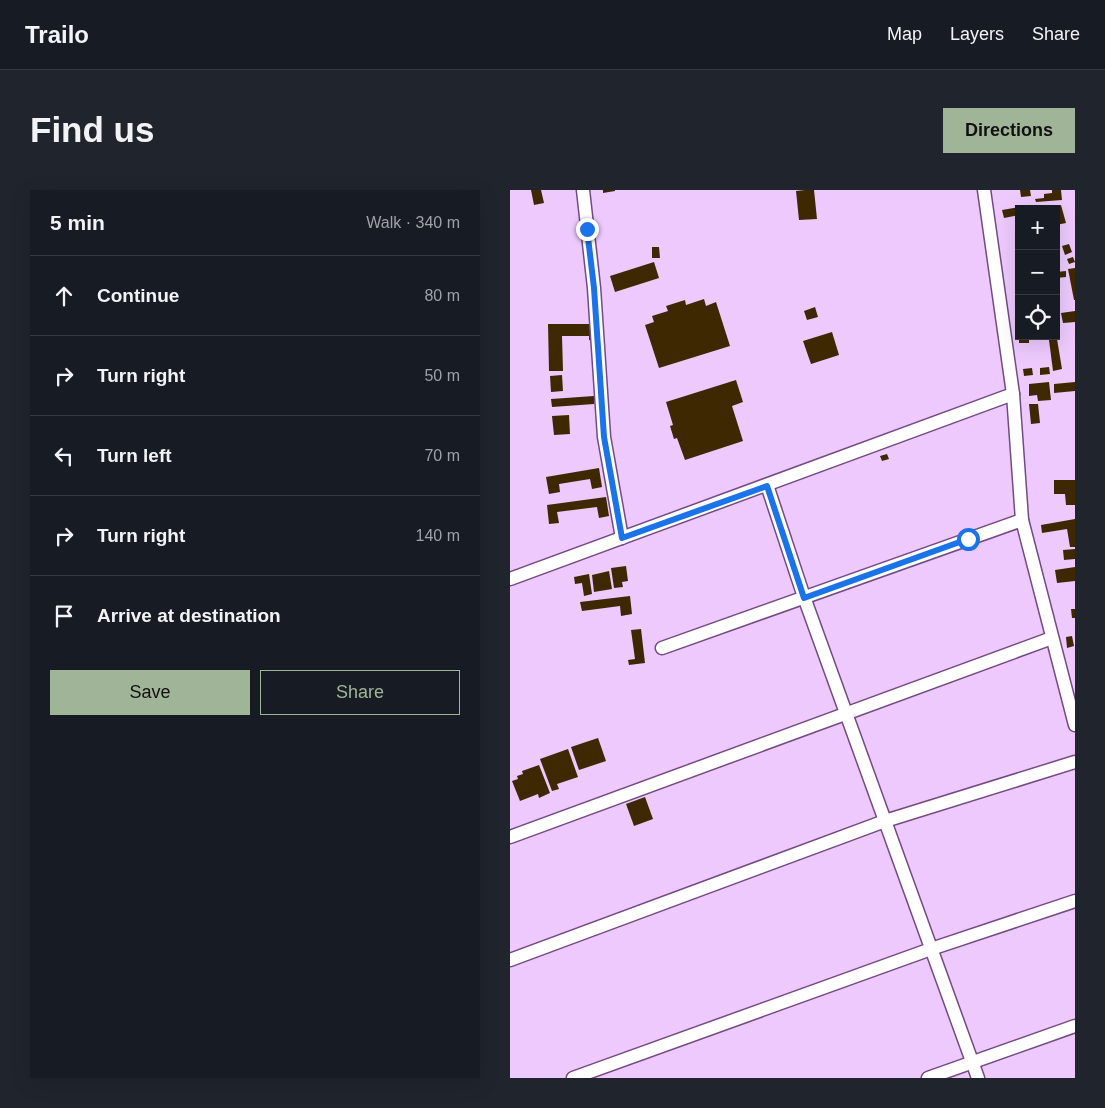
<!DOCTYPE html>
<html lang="en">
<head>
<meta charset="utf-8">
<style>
	:root { --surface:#171b24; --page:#20242c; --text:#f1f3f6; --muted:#9ea1a6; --line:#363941; --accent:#a0b498 }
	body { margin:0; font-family:Arial,sans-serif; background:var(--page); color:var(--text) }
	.controls { position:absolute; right:15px; top:15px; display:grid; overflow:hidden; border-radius:0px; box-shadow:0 5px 20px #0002 }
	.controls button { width:45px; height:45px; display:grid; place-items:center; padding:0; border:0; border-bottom:1px solid var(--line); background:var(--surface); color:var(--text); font:25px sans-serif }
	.stop { position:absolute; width:15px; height:15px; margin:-11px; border:4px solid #1a73e8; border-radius:50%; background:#fff }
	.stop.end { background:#1a73e8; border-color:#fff; box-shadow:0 1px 5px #0008 }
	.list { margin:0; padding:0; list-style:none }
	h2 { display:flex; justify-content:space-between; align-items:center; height:65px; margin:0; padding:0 20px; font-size:21px }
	h2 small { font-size:16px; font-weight:400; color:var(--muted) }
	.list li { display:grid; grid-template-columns:32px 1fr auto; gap:15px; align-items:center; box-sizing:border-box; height:80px; padding:0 20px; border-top:1px solid var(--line) }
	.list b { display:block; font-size:19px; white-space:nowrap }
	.list em { font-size:16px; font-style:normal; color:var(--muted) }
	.actions { display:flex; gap:10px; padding:15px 20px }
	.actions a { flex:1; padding:11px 0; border:1px solid var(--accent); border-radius:0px; text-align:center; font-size:18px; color:var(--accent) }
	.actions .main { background:var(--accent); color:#111 }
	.icon { flex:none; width:28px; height:28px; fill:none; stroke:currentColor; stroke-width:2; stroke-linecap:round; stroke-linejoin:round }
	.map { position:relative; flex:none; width:565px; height:888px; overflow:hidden; border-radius:0px }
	header { display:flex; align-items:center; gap:30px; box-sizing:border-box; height:70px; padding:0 25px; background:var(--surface); border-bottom:1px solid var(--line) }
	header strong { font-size:24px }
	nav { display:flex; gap:28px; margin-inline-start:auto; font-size:18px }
	.intro { display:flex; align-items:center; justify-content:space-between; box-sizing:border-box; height:120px; padding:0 30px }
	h1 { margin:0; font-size:35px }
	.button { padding:12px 22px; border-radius:0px; background:var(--accent); color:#111; font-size:18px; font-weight:700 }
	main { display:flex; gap:30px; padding:0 30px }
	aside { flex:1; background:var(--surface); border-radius:0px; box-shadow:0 5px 20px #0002 }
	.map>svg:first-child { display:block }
	.building { fill:#3e2802 }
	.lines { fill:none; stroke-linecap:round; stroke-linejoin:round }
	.street-casing { stroke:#734a84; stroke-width:15 }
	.street { stroke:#fff; stroke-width:12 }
	.route { stroke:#1a73e8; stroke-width:6 }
</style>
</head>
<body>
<header>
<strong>Trailo</strong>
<nav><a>Map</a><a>Layers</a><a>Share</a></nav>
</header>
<div class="intro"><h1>Find us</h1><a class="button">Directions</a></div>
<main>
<aside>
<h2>5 min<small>Walk · 340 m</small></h2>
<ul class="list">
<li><svg class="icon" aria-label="ahead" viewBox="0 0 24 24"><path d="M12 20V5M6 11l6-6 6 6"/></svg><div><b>Continue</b></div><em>80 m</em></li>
<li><svg class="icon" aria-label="right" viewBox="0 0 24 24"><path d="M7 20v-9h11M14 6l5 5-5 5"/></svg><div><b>Turn right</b></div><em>50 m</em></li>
<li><svg class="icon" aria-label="left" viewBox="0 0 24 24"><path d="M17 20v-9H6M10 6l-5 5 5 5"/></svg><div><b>Turn left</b></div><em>70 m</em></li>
<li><svg class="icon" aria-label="right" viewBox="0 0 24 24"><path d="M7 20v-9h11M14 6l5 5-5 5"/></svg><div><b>Turn right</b></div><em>140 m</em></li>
<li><svg class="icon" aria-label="arrive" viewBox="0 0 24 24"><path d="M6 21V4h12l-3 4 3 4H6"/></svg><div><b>Arrive at destination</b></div></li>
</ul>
<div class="actions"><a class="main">Save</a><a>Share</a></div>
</aside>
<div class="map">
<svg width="565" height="888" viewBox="0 0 565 888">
	<rect width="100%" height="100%" fill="#edc9fd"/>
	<!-- building -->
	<g class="building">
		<polygon points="21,0 31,0 34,13 24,15"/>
		<polygon points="93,0 105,0 105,1 93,3"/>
		<polygon points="295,0 304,0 307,29 289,30 286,1"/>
		<polygon points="510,0 520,0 521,6 511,7"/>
		<polygon points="542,0 551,0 552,10 526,12 525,9 534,8 534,4 542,3"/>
		<polygon points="551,15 556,33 546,35 546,19 541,18"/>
		<polygon points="515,16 515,19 509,19 509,25 494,28 492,20"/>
		<polygon points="559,54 562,62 555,65 552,56"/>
		<polygon points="142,57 149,57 150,68 142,68"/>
		<polygon points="563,67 565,72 559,74 557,69"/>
		<polygon points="144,72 149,88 105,102 100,86"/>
		<polygon points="565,78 565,110 564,110 558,79"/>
		<polygon points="556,81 556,87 546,88 546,82"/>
		<polygon points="194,109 196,116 206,112 220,156 149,178 135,135 144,132 142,126 158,121 156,116 175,110 176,115"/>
		<polygon points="305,117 308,127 297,130 294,121"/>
		<polygon points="565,121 565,132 553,133 551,123"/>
		<polygon points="38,134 83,134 84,151 79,150 79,146 52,146 53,181 39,181"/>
		<polygon points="322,142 329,165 301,174 293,151"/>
		<rect x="509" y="146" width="10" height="7"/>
		<polygon points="547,149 552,179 543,181 539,150"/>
		<polygon points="539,177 540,184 530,185 530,178"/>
		<polygon points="522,178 523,185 514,186 513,179"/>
		<polygon points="52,185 53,201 41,202 40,186"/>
		<polygon points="226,190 233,212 222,216 233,251 175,270 167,248 164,249 160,236 163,235 156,212"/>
		<polygon points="539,192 541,210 528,211 527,205 519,206 519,194"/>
		<polygon points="565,192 565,201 544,203 544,194"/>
		<polygon points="84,206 84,214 42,217 41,209"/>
		<polygon points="519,214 528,214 530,233 521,234"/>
		<polygon points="59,225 60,244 44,245 42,226"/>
		<polygon points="377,264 379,269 372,271 370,266"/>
		<polygon points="89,278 92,297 82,299 80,289 49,294 50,302 39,304 36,287"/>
		<polygon points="544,290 565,290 565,315 556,315 555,304 544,304"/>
		<polygon points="96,307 99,326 89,328 87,317 47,322 49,333 39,334 37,315"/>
		<polygon points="565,329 565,357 560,357 557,339 532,343 531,335"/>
		<polygon points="565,359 565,369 554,370 553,360"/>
		<polygon points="116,376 118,391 112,392 113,397 104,398 101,378"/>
		<polygon points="565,377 565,391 547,393 545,380"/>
		<polygon points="99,381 102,399 84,402 82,385"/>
		<polygon points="79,384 82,404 74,406 72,393 65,394 64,387"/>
		<polygon points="120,406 122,424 111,426 110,416 72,421 70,412"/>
		<polygon points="561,419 565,419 565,428 562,428"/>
		<polygon points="131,439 135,473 119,475 118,470 125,469 121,440"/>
		<polygon points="562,446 564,456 557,458 556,447"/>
		<polygon points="88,548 96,571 69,580 61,557"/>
		<polygon points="58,559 68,587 47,594 49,599 42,601 30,569"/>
		<polygon points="29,575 40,603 29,608 28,604 10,611 2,591 8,589 7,586 13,584 12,581"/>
		<polygon points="135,607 143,629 124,636 116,614"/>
	</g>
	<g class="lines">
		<!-- street casing -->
		<g class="street-casing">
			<g id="street">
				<polyline points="73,0 84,98 94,247 112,348"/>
				<polyline points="474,0 503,204 512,330 565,535"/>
				<polyline points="257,295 294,407 468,888"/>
				<polyline points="0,389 503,204"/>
				<polyline points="152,458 512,330"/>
				<polyline points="0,647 542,448"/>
				<polyline points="0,770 375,631 565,572"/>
				<polyline points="63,888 421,759 565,711"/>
				<polyline points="418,888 565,836"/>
			</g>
		</g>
		<!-- street -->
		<use href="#street" class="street"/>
	</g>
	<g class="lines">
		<!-- route -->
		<polyline class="route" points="77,39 84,98 94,247 112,348 257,296 294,408 458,349"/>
	</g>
</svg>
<div class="controls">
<button>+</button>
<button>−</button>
<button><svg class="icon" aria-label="locate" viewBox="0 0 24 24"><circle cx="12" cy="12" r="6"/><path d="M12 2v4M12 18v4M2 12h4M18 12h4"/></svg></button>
</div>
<div class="stop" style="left:458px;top:349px"></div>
<div class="stop end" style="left:77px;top:39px"></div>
</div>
</main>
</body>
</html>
